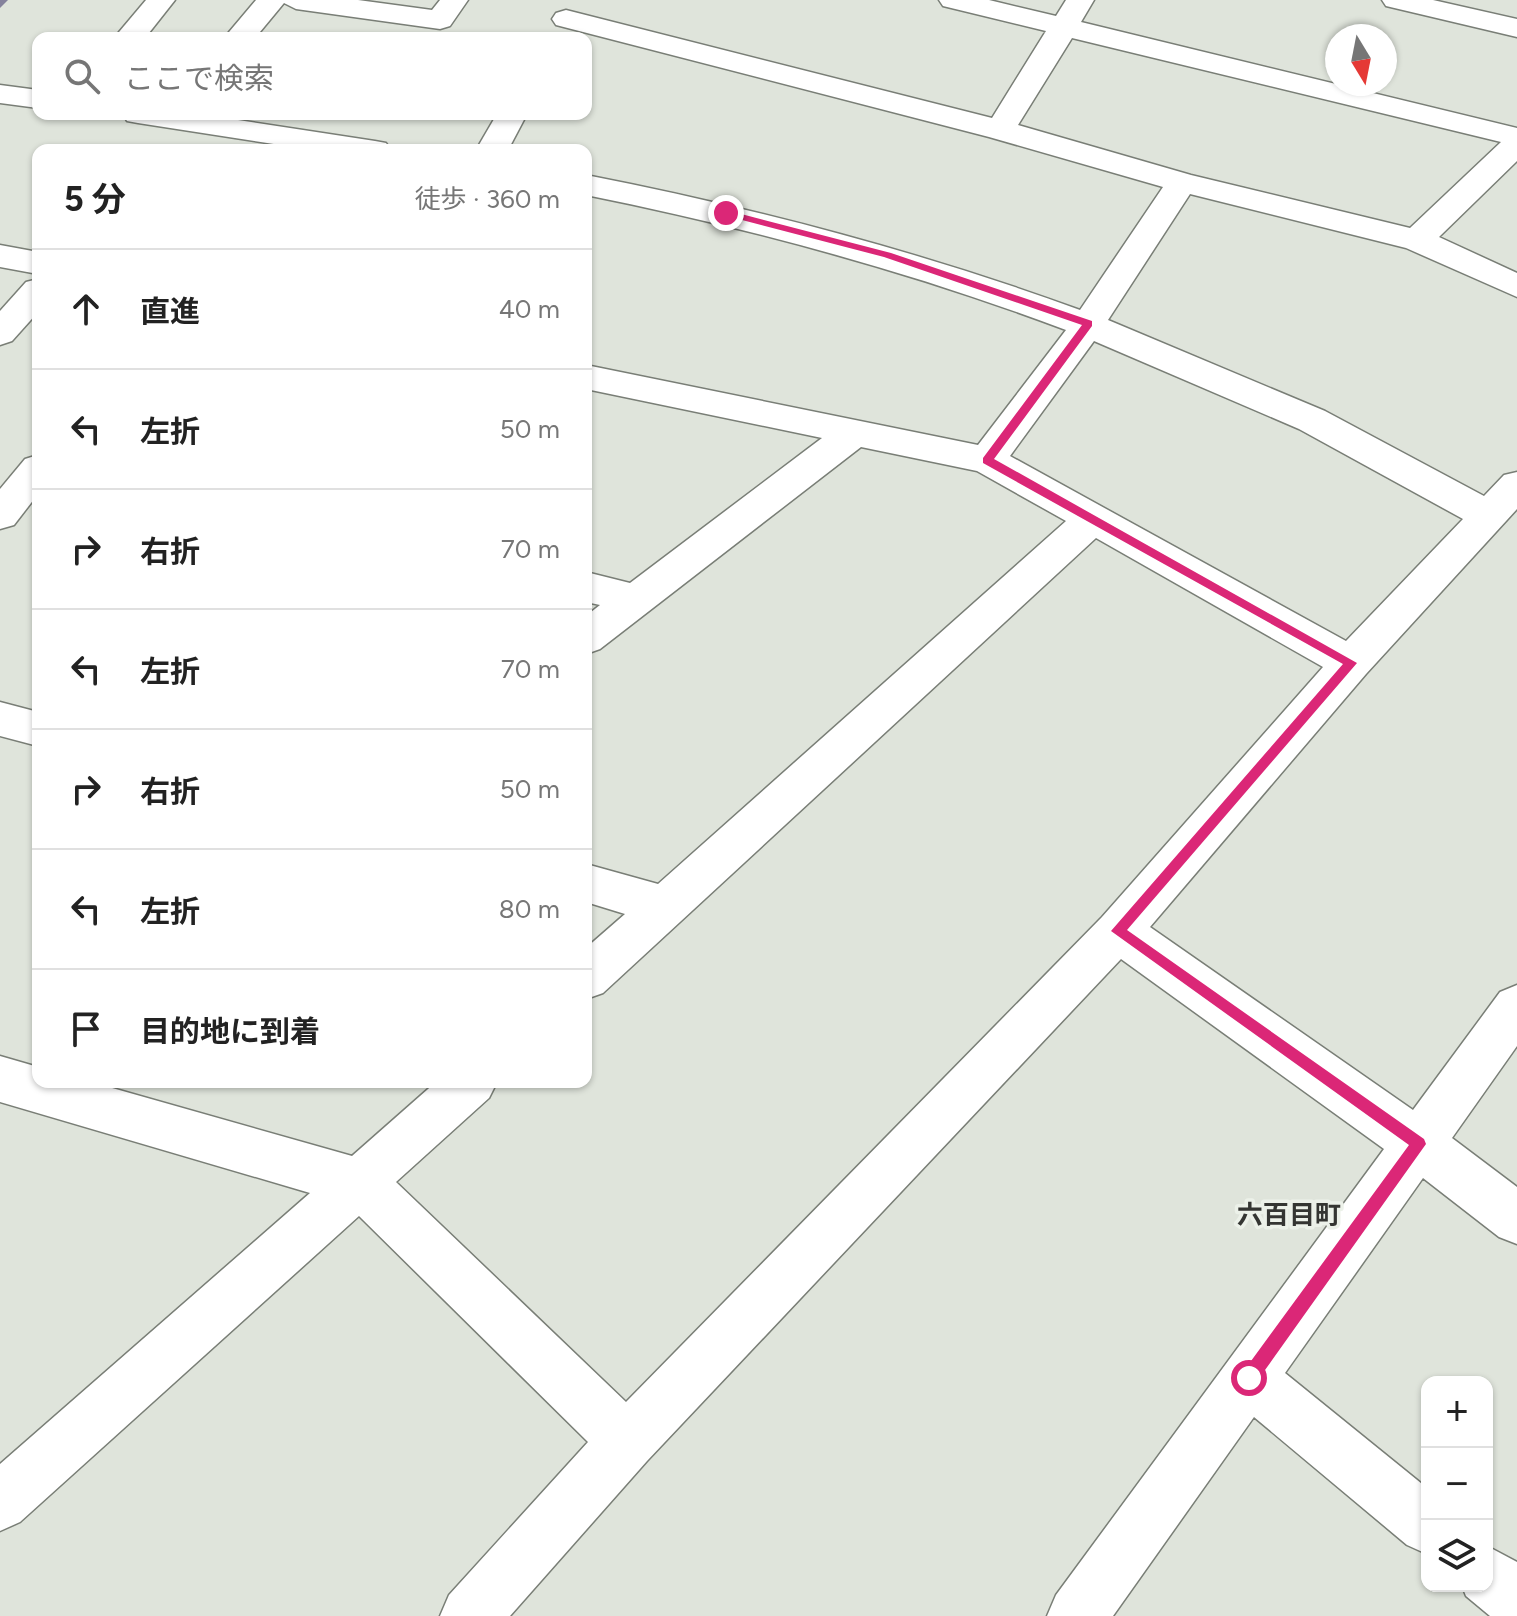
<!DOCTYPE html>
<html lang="ja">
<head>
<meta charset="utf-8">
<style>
	:root { --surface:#fff; --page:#f6f6f6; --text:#222; --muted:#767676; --line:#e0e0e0 }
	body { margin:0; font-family:Figtree,"Noto Sans JP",sans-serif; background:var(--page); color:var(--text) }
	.controls { position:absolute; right:24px; bottom:24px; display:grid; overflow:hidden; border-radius:16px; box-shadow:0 2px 6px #0004 }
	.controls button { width:72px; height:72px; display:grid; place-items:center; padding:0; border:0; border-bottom:2px solid var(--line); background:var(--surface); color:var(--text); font:40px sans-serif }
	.compass { position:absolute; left:1325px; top:24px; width:72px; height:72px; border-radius:50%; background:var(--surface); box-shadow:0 2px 6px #0004; rotate:170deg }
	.stop { position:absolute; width:24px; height:24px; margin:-18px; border:6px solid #db2777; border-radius:50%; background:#fff }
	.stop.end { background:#db2777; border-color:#fff; box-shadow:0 2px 8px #0008 }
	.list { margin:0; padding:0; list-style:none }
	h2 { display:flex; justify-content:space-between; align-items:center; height:104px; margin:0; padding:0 32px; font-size:34px }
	h2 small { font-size:26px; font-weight:400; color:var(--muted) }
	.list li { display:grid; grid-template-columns:52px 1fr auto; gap:24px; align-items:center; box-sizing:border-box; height:120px; padding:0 32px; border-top:2px solid var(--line) }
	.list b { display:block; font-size:30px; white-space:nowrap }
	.list em { font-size:26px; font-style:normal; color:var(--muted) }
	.icon { flex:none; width:44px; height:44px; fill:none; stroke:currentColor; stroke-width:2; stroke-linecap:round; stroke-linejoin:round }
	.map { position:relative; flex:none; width:1517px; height:1616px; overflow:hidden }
	.search { position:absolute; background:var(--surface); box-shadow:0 2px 6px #0004; left:32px; top:32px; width:560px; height:88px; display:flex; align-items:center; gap:20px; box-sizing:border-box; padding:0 28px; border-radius:16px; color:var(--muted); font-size:30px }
	.panel { position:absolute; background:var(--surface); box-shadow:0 2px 6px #0004; left:32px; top:144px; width:560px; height:944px; border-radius:16px }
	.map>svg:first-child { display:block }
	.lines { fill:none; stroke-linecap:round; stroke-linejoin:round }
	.minor-casing { stroke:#797e76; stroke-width:3 }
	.minor { fill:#fff; fill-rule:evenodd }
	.shaded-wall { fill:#85829c }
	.route { fill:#db2777 }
	.labels { text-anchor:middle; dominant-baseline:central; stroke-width:7; stroke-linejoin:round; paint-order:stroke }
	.quarter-label { font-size:26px; font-weight:bold; fill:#343532; stroke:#ecf1e9 }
</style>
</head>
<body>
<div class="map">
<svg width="1517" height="1616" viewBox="0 0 1517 1616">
	<rect width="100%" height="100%" fill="#dfe4db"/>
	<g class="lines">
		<!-- minor casing -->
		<g class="minor-casing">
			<g id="minor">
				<polygon points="146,0 175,0 145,38 114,38"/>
				<polygon points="256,0 358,0 432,10 440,0 468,0 450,26 440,29 296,9 284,3 255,38 224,38"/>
				<path d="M 939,0 L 989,0 L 1056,16 L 1066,0 L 1094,0 L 1081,22 L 1517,128 L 1517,161 L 1439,237 L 1517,273 L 1517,297 L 1406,248 L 1190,194 L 1108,320 L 1325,411 L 1484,496 L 1504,475 L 1517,472 L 1517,509 L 1366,674 L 1150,927 L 1413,1110 L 1500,992 L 1517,985 L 1517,1046 L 1452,1138 L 1517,1187 L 1517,1244 L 1499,1237 L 1423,1178 L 1285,1373 L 1427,1488 L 1427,1554 L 1407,1545 L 1254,1417 L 1113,1616 L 1047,1616 L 1056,1595 L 1384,1149 L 1121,959 L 647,1461 L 510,1616 L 440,1616 L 449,1595 L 588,1442 L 359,1216 L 20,1522 L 0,1531 L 0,1464 L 310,1193 L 0,1102 L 0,1056 L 38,1067 L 38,1082 L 91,1082 L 352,1156 L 436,1082 L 497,1082 L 489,1098 L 396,1182 L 626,1402 L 1102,917 L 1323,667 L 1096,538 L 603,993 L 586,999 L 586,948 L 625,914 L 586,902 L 586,864 L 658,884 L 1066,521 L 977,471 L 861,447 L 600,649 L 586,654 L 586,616 L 600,605 L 586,602 L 586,572 L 630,583 L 822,438 L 586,389 L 586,365 L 978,445 L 1066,330 C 909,271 750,228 586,195 L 586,175 C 754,208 919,251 1080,310 L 1163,187 L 989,137 L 556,25 L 552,19 L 556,13 L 566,10 L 992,118 L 1046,31 L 943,6 ZM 1072,38 L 1501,142 L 1410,228 L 1191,175 L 1018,125 ZM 1094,341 L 1299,429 L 1463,519 L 1346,641 L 1010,456 Z"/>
				<polygon points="1382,0 1433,0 1517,19 1517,37 1386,6"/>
				<polygon points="0,85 38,90 38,108 0,103"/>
				<polygon points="123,114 199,114 375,141 386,143 391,150 313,150 138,123 127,121"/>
				<polygon points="497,114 527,114 508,150 476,150"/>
				<polygon points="0,245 38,252 38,274 0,267"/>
				<polygon points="38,279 38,312 12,341 0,345 0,311 26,282"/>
				<polygon points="38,455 38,494 14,525 0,529 0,489 25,459"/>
				<polygon points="0,702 38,712 38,746 0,736"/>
				<polygon points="1487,1546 1517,1562 1517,1616 1490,1616 1466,1596 1462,1586 1487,1586"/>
			</g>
		</g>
		<!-- minor -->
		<use href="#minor" class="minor"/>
	</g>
	<!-- shaded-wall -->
	<polygon class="shaded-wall" points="0,0 8,0 0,8"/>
	<!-- route -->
	<polygon class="route" points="726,210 891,253 1092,321 1092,326 994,459 1357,663 1127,930 1424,1139 1426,1144 1255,1384 1243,1384 1243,1372 1409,1145 1111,931 1343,664 983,463 983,458 1082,325 884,257 723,215"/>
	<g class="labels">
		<!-- quarter labels -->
		<g class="quarter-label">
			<text x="1289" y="1215">六百目町</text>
		</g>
	</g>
</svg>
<div class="controls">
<button>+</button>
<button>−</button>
<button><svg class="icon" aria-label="layers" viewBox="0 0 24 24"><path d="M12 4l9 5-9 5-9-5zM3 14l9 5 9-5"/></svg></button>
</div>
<svg class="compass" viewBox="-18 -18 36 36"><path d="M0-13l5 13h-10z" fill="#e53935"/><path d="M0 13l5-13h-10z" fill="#767676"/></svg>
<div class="stop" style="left:1249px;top:1378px"></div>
<div class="stop end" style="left:726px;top:213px"></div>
<div class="search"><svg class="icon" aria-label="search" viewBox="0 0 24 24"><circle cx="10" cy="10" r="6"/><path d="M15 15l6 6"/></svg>ここで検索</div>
<section class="panel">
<h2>5 分<small>徒歩 · 360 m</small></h2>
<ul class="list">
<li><svg class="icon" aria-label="ahead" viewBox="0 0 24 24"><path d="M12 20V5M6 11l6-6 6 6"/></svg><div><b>直進</b></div><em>40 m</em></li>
<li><svg class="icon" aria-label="left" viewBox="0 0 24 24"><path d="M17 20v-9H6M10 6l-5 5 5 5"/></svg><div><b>左折</b></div><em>50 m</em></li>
<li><svg class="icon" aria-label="right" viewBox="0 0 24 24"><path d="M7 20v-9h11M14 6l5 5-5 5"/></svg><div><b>右折</b></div><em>70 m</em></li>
<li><svg class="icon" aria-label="left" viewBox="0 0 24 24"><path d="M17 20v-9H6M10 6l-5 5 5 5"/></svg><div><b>左折</b></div><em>70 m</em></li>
<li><svg class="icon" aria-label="right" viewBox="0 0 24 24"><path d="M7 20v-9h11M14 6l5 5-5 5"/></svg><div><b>右折</b></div><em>50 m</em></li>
<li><svg class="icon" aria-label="left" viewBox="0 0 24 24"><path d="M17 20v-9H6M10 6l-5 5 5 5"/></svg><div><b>左折</b></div><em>80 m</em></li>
<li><svg class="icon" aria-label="arrive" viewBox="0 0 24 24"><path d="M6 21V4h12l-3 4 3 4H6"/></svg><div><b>目的地に到着</b></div></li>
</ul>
</section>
</div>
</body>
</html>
